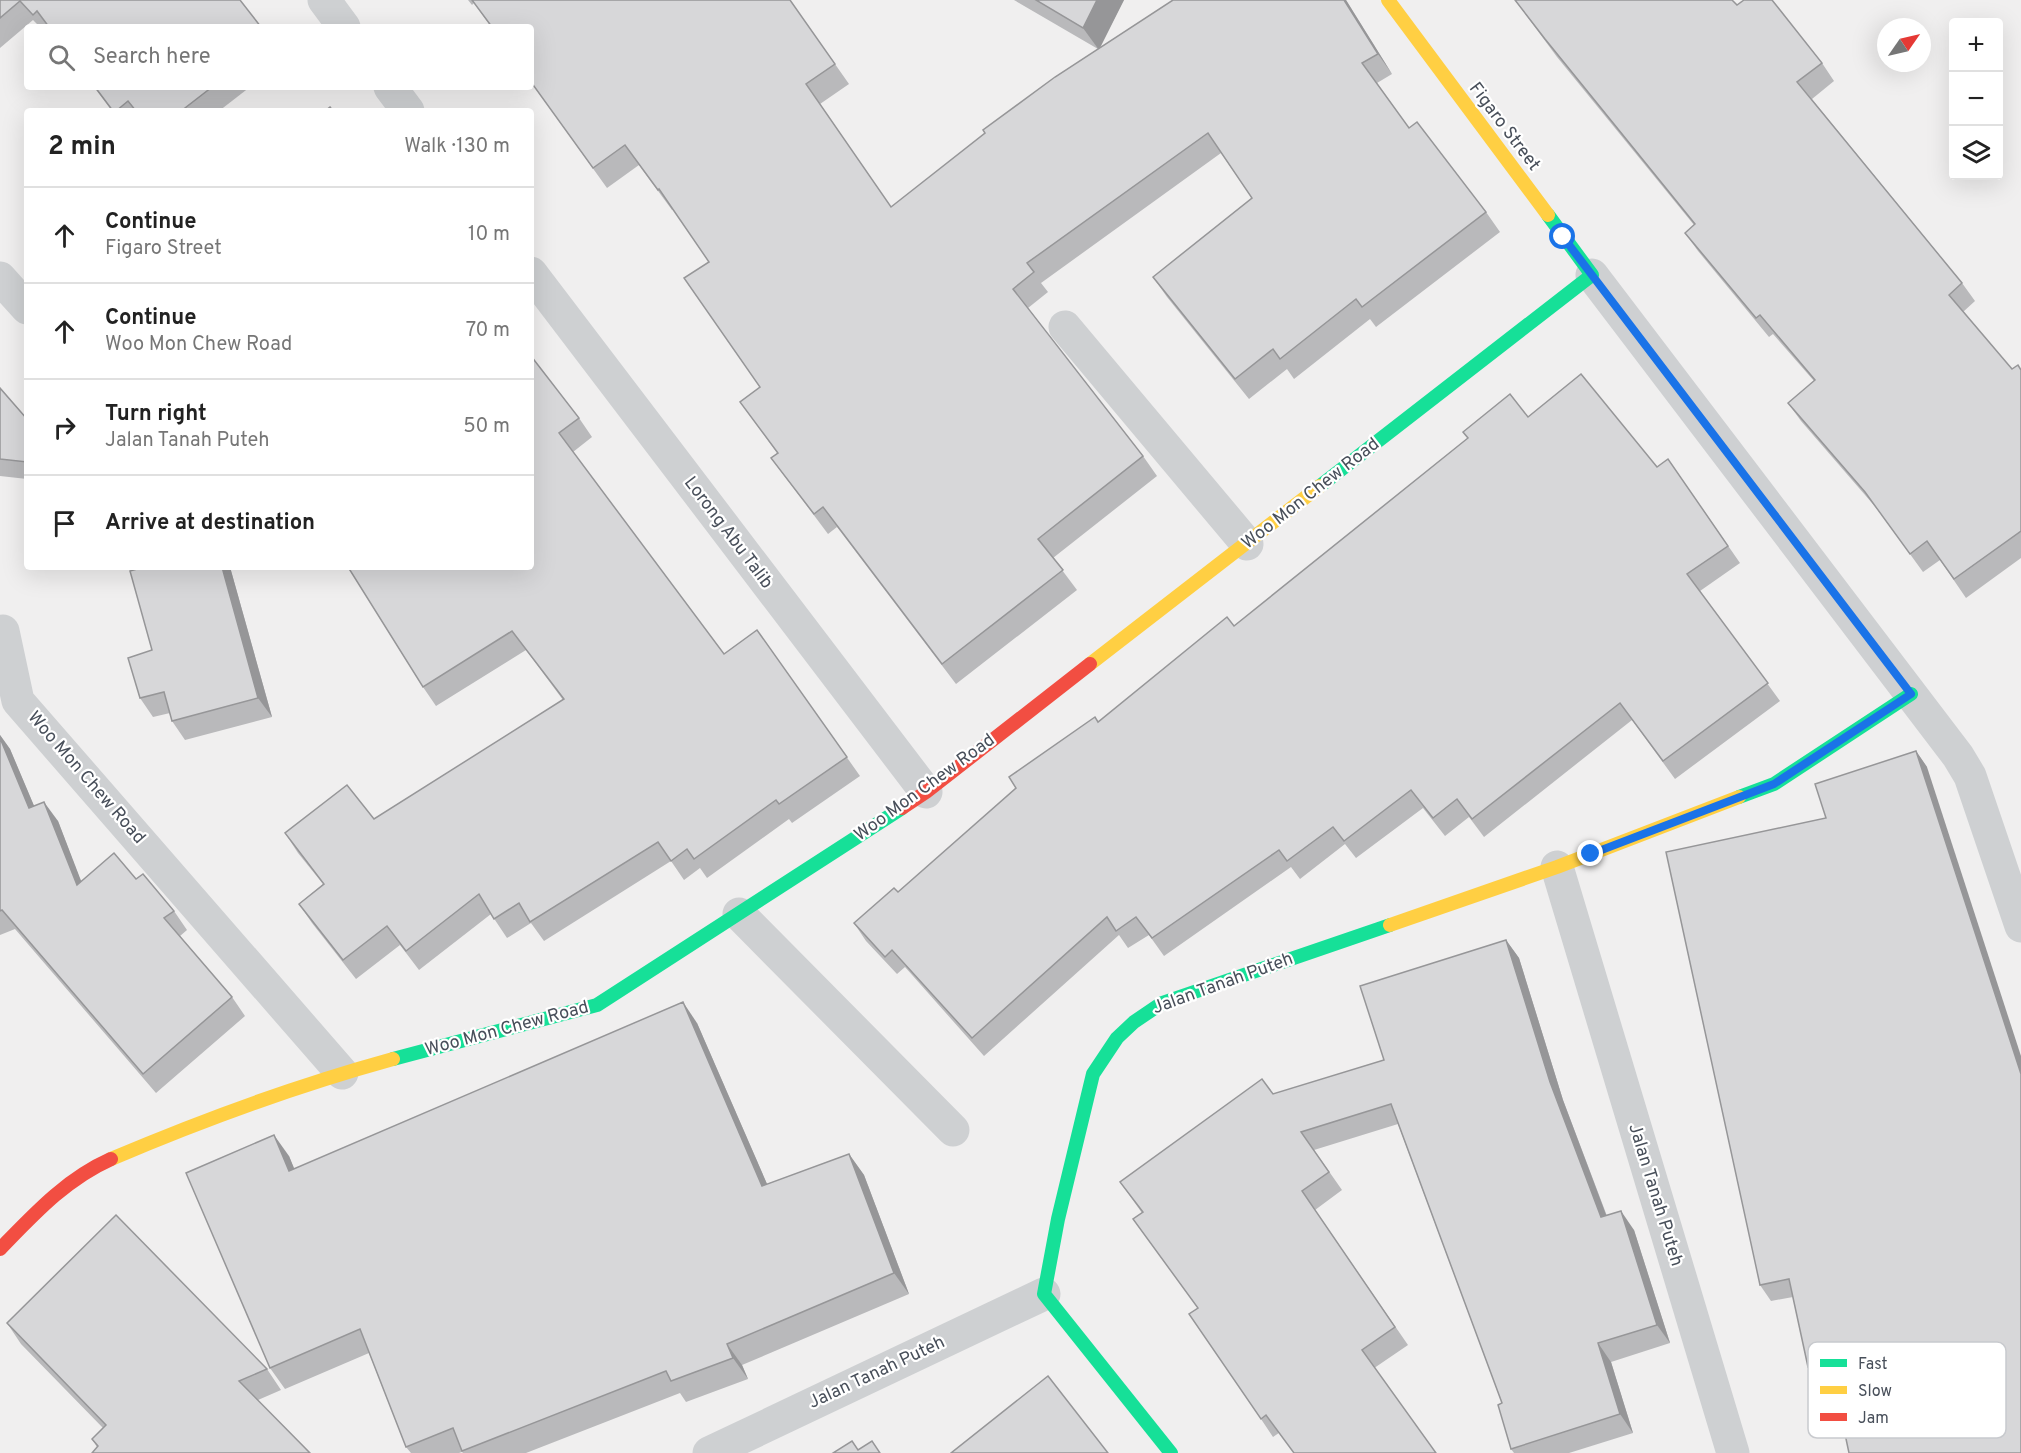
<!DOCTYPE html>
<html lang="en">
<head>
<meta charset="utf-8">
<style>
	:root { --surface:#fff; --page:#f6f6f6; --text:#222; --muted:#767676; --line:#e0e0e0 }
	body { margin:0; font-family:Overpass,sans-serif; background:var(--page); color:var(--text) }
	.controls { position:absolute; right:18px; top:18px; display:grid; overflow:hidden; border-radius:6px; box-shadow:0 6px 24px #0002 }
	.controls button { width:54px; height:54px; display:grid; place-items:center; padding:0; border:0; border-bottom:2px solid var(--line); background:var(--surface); color:var(--text); font:30px sans-serif }
	.compass { position:absolute; left:1877px; top:18px; width:54px; height:54px; border-radius:50%; background:var(--surface); box-shadow:0 6px 24px #0002; rotate:56deg }
	.stop { position:absolute; width:18px; height:18px; margin:-14px; border:4px solid #1a73e8; border-radius:50%; background:#fff }
	.stop.end { background:#1a73e8; border-color:#fff; box-shadow:0 2px 6px #0008 }
	.list { margin:0; padding:0; list-style:none }
	h2 { display:flex; justify-content:space-between; align-items:center; height:78px; margin:0; padding:0 24px; font-size:26px }
	h2 small { font-size:20px; font-weight:400; color:var(--muted) }
	.list li { display:grid; grid-template-columns:39px 1fr auto; gap:18px; align-items:center; box-sizing:border-box; height:96px; padding:0 24px; border-top:2px solid var(--line) }
	.list b { display:block; font-size:22px; white-space:nowrap }
	.list p { margin:0; font-size:20px; white-space:nowrap; color:var(--muted) }
	.list em { font-size:20px; font-style:normal; color:var(--muted) }
	.icon { flex:none; width:33px; height:33px; fill:none; stroke:currentColor; stroke-width:2; stroke-linecap:round; stroke-linejoin:round }
	.map { position:relative; flex:none; width:2021px; height:1453px; overflow:hidden }
	.search { position:absolute; background:var(--surface); box-shadow:0 6px 24px #0002; left:24px; top:24px; width:510px; height:66px; display:flex; align-items:center; gap:15px; box-sizing:border-box; padding:0 21px; border-radius:6px; color:var(--muted); font-size:22px }
	.panel { position:absolute; background:var(--surface); box-shadow:0 6px 24px #0002; left:24px; top:108px; width:510px; height:462px; border-radius:6px }
	.map>svg:first-child { display:block }
	.lines { fill:none; stroke-linecap:round; stroke-linejoin:round }
	.street { stroke:#ced0d2; stroke-width:33 }
	.fast { stroke:#16e098; stroke-width:14 }
	.slow { stroke:#ffcf43; stroke-width:14 }
	.jam { stroke:#f24e42; stroke-width:14 }
	.wall { fill:#b9b9bb }
	.shaded-wall { fill:#969698 }
	.building { fill:#d7d7d9; stroke:#969698; stroke-width:1.5 }
	.route { stroke:#1a73e8; stroke-width:8 }
	.labels { text-anchor:middle; dominant-baseline:central; stroke-width:4.5; stroke-linejoin:round; paint-order:stroke }
	.street-label { font-size:18px; fill:#484f5a; stroke:#fff }
	.key { fill:#fff; stroke:#c8cace; stroke-width:1.5 }
	.key-label { font-size:16px; fill:#484f5a }
</style>
</head>
<body>
<div class="map">
<svg width="2021" height="1453" viewBox="0 0 2021 1453">
	<rect width="100%" height="100%" fill="#f0efef"/>
	<g class="lines">
		<!-- street -->
		<g class="street">
			<polyline points="324,0 344,27"/>
			<polyline points="390,87 408,111"/>
			<polyline points="531,273 926,792"/>
			<polyline points="1592,275 1958,756 1970,776 2021,926"/>
			<polyline points="0,278 27,308"/>
			<polyline points="1065,327 1247,544"/>
			<polyline points="3,631 18,701 342,1073"/>
			<polyline points="1557,867 1733,1453"/>
			<polyline points="739,914 953,1130"/>
			<polyline points="709,1453 1044,1294"/>
		</g>
		<!-- fast -->
		<g class="fast">
			<polyline points="1320,486 1592,275 1548,215"/>
			<polyline points="1739,797 1774,784 1911,694"/>
			<polyline points="393,1059 597,1005 902,808"/>
			<polyline points="1171,1453 1044,1294 1058,1219 1093,1074 1117,1038 1134,1022 1162,1003 1390,925"/>
		</g>
		<!-- slow -->
		<g class="slow">
			<polyline points="1388,0 1548,215"/>
			<polyline points="1090,664 1320,486"/>
			<polyline points="1390,925 1557,867 1739,797"/>
			<path d="M 111,1159 C 205,1119 295,1086 393,1059"/>
		</g>
		<!-- jam -->
		<g class="jam">
			<polyline points="902,808 926,792 1090,664"/>
			<path d="M 0,1249 C 34,1214 66,1179 111,1159"/>
		</g>
	</g>
	<!-- wall -->
	<g class="wall">
		<polygon points="0,0 240,0 261,27 40,27 33,20 0,48"/>
		<polygon points="468,0 790,0 849,84 820,104 891,207 1098,49 1014,0 1124,0 1099,48 1346,0 1392,74 1377,83 1409,128 1486,212 1500,232 1376,327 1370,319 1294,379 1287,369 1249,399 1167,297 1153,277 1252,198 1221,153 1041,283 1048,292 1028,308 1143,456 1157,476 1053,558 1077,590 956,684 837,527 828,534 771,458 777,453 740,402 760,387 709,262 673,209 672,210 639,165 607,188 474,3 472,5"/>
		<polygon points="1515,0 1732,0 1737,5 1822,63 1834,81 1812,99 1962,283 1975,301 1963,312 2012,369 2021,370 2021,558 1966,598 1940,560 1923,572 1878,510 1801,421 1788,403 1814,381 1773,334 1769,337 1698,251 1685,233 1694,225 1557,57"/>
		<polygon points="94,87 250,87 219,111 112,111"/>
		<polygon points="531,356 579,418 592,437 573,452 724,654 757,630 860,776 792,823 789,819 707,878 700,868 684,880 671,861 544,941 531,923 507,938 491,914 419,970 400,945 356,979 312,923 299,904 323,884 298,853 285,833 374,819 563,700 526,650 436,706 423,687"/>
		<polygon points="0,388 27,419 27,479 0,476"/>
		<polygon points="1528,417 1657,467 1668,459 1740,563 1700,591 1780,701 1675,779 1632,720 1484,837 1469,817 1445,836 1423,808 1356,858 1345,844 1300,879 1291,867 1164,956 1149,935 1128,948 1119,935 984,1056 905,967 897,974 866,941 854,923 898,892 1098,722 1234,626 1468,438 1463,432"/>
		<polygon points="144,567 230,567 272,717 185,740 172,721 170,713 153,717 140,698 152,650"/>
		<polygon points="0,735 10,749 34,806 58,821 81,882 136,879 174,911 187,930 180,936 232,997 245,1016 156,1093 15,929 0,935"/>
		<polygon points="1916,751 1927,767 1839,1407 1836,1401 1831,1380 1819,1382 1808,1367 1793,1297 1771,1301 1760,1285 1826,818"/>
		<polygon points="1506,940 1519,958 1563,1100 1607,1216 1634,1230 1670,1343 1611,1362 1633,1433 1569,1453 1514,1453 1511,1449 1502,1403 1398,1124 1314,1150 1342,1190 1315,1210 1408,1345 1273,1437 1261,1419 1198,1308 1133,1219 1142,1213 1120,1182 1273,1094 1384,1060"/>
		<polygon points="697,1023 767,1184 849,1154 864,1175 909,1294 742,1365 748,1379 686,1402 680,1393 526,1453 463,1453 462,1452 459,1453 411,1453 406,1447 369,1353 285,1389 270,1368 289,1156 294,1169"/>
		<polygon points="7,1323 267,1369 281,1390 258,1400 97,1447 92,1439 103,1428 21,1344"/>
	</g>
	<!-- shaded-wall -->
	<g class="shaded-wall">
		<polygon points="1097,0 1124,0 1099,50 1083,28"/>
		<polygon points="1344,0 1346,0 1392,74 1378,54"/>
		<polygon points="222,567 230,567 272,717 258,698"/>
		<polygon points="0,735 10,749 43,827 29,808 0,738"/>
		<polygon points="1916,751 1927,767 2021,1056 2021,1074"/>
		<polygon points="44,802 58,821 90,904 77,885"/>
		<polygon points="1506,940 1519,958 1563,1100 1614,1236 1601,1217 1550,1082"/>
		<polygon points="683,1002 697,1023 777,1207 762,1186"/>
		<polygon points="274,1135 289,1156 304,1192 289,1171"/>
		<polygon points="849,1154 864,1175 909,1294 894,1273"/>
		<polygon points="1621,1211 1634,1230 1670,1343 1657,1325"/>
		<polygon points="1598,1343 1611,1362 1633,1433 1620,1414"/>
		<polygon points="727,1344 742,1365 748,1379 733,1358"/>
	</g>
	<!-- building -->
	<g class="building">
		<polygon points="0,0 240,0 261,27 49,27 37,11 33,15 20,1 0,18"/>
		<polygon points="472,0 790,0 835,64 806,84 891,207 985,133 983,130 1055,77 1173,0 1344,0 1378,54 1362,63 1409,128 1417,122 1486,212 1362,307 1356,299 1280,359 1273,349 1235,379 1153,277 1252,198 1208,133 1027,263 1034,272 1013,289 1143,456 1038,539 1063,570 942,664 823,507 814,514 771,458 778,453 740,402 760,387 684,278 709,262 659,189 658,190 625,145 593,168 531,82 531,27 492,27"/>
		<polygon points="1036,0 1097,0 1083,28"/>
		<polygon points="1515,0 1732,0 1737,5 1744,0 1772,0 1822,63 1797,82 1962,283 1949,295 2012,369 2018,365 2021,370 2021,531 1954,579 1927,541 1910,554 1865,492 1788,403 1815,380 1760,315 1756,318 1685,233 1695,224 1545,39"/>
		<polygon points="95,87 212,87 181,111 136,111 128,101 116,111 113,111"/>
		<polygon points="330,107 333,111 325,111"/>
		<polygon points="531,356 579,418 559,433 724,654 757,630 847,757 779,804 776,800 694,859 687,849 671,861 658,842 530,922 519,903 494,919 479,894 406,951 387,926 343,960 299,904 324,884 285,833 347,785 374,819 564,699 512,631 423,687 348,567 531,567"/>
		<polygon points="1581,374 1657,467 1668,459 1728,546 1687,574 1768,683 1663,761 1620,703 1472,819 1457,799 1433,818 1411,790 1344,841 1333,827 1287,861 1279,850 1152,938 1136,917 1116,931 1107,917 972,1038 892,950 885,957 854,923 894,888 898,892 1016,788 1009,777 1095,717 1098,722 1227,617 1234,626 1468,438 1463,432 1510,394 1528,417"/>
		<polygon points="0,388 27,419 27,462 0,459"/>
		<polygon points="144,567 222,567 258,698 172,721 164,692 140,698 128,658 152,650 130,571"/>
		<polygon points="0,738 29,808 44,802 77,885 114,853 136,879 143,874 174,911 164,918 232,997 143,1074 2,910 0,911"/>
		<polygon points="1916,751 2021,1074 2021,1453 1849,1453 1838,1401 1836,1401 1827,1363 1808,1367 1789,1279 1760,1285 1666,852 1826,818 1815,784"/>
		<polygon points="1506,940 1550,1082 1601,1217 1621,1211 1657,1325 1598,1343 1620,1414 1511,1449 1498,1405 1502,1403 1391,1104 1301,1132 1329,1172 1302,1191 1395,1327 1362,1350 1436,1453 1294,1453 1266,1415 1261,1419 1189,1314 1198,1308 1133,1219 1143,1212 1120,1182 1262,1079 1273,1094 1384,1060 1360,986"/>
		<polygon points="683,1002 762,1186 849,1154 894,1273 727,1344 733,1358 671,1381 666,1371 462,1451 453,1428 406,1447 360,1329 270,1368 186,1173 274,1135 289,1171"/>
		<polygon points="116,1215 267,1369 239,1381 310,1453 92,1453 98,1446 92,1439 106,1425 7,1323"/>
		<polygon points="1048,1376 1108,1453 951,1453"/>
		<polygon points="852,1441 858,1450 872,1441 880,1453 833,1453"/>
	</g>
	<g class="lines">
		<!-- route -->
		<polyline class="route" points="1563,237 1911,694 1774,784 1591,854"/>
	</g>
	<g class="labels">
		<!-- street labels -->
		<g class="street-label">
			<text transform="translate(1504 127) rotate(53)">Figaro Street</text>
			<text transform="translate(1311 494) rotate(-38)">Woo Mon Chew Road</text>
			<text transform="translate(728 533) rotate(53)">Lorong Abu Talib</text>
			<text transform="translate(86 778) rotate(49)">Woo Mon Chew Road</text>
			<text transform="translate(925 788) rotate(-36)">Woo Mon Chew Road</text>
			<text transform="translate(1223 984) rotate(-20)">Jalan Tanah Puteh</text>
			<text transform="translate(507 1029) rotate(-15)">Woo Mon Chew Road</text>
			<text transform="translate(1655 1195) rotate(73)">Jalan Tanah Puteh</text>
			<text transform="translate(877 1373) rotate(-25)">Jalan Tanah Puteh</text>
		</g>
	</g>
	<!-- legend -->
	<rect x="1808" y="1342" width="198" height="96" rx="9" class="key"/>
	<rect x="1820" y="1359" width="27" height="8" fill="#16e098"/>
	<rect x="1820" y="1386" width="27" height="8" fill="#ffcf43"/>
	<rect x="1820" y="1413" width="27" height="8" fill="#f24e42"/>
	<g class="key-label">
		<text x="1858" y="1369">Fast</text>
		<text x="1858" y="1396">Slow</text>
		<text x="1858" y="1423">Jam</text>
	</g>
</svg>
<div class="controls">
<button>+</button>
<button>−</button>
<button><svg class="icon" aria-label="layers" viewBox="0 0 24 24"><path d="M12 4l9 5-9 5-9-5zM3 14l9 5 9-5"/></svg></button>
</div>
<svg class="compass" viewBox="-18 -18 36 36"><path d="M0-13l5 13h-10z" fill="#e53935"/><path d="M0 13l5-13h-10z" fill="#767676"/></svg>
<div class="stop" style="left:1563px;top:237px"></div>
<div class="stop end" style="left:1591px;top:854px"></div>
<div class="search"><svg class="icon" aria-label="search" viewBox="0 0 24 24"><circle cx="10" cy="10" r="6"/><path d="M15 15l6 6"/></svg>Search here</div>
<section class="panel">
<h2>2 min<small>Walk · 130 m</small></h2>
<ul class="list">
<li><svg class="icon" aria-label="ahead" viewBox="0 0 24 24"><path d="M12 20V5M6 11l6-6 6 6"/></svg><div><b>Continue</b><p>Figaro Street</p></div><em>10 m</em></li>
<li><svg class="icon" aria-label="ahead" viewBox="0 0 24 24"><path d="M12 20V5M6 11l6-6 6 6"/></svg><div><b>Continue</b><p>Woo Mon Chew Road</p></div><em>70 m</em></li>
<li><svg class="icon" aria-label="right" viewBox="0 0 24 24"><path d="M7 20v-9h11M14 6l5 5-5 5"/></svg><div><b>Turn right</b><p>Jalan Tanah Puteh</p></div><em>50 m</em></li>
<li><svg class="icon" aria-label="arrive" viewBox="0 0 24 24"><path d="M6 21V4h12l-3 4 3 4H6"/></svg><div><b>Arrive at destination</b></div></li>
</ul>
</section>
</div>
</body>
</html>
